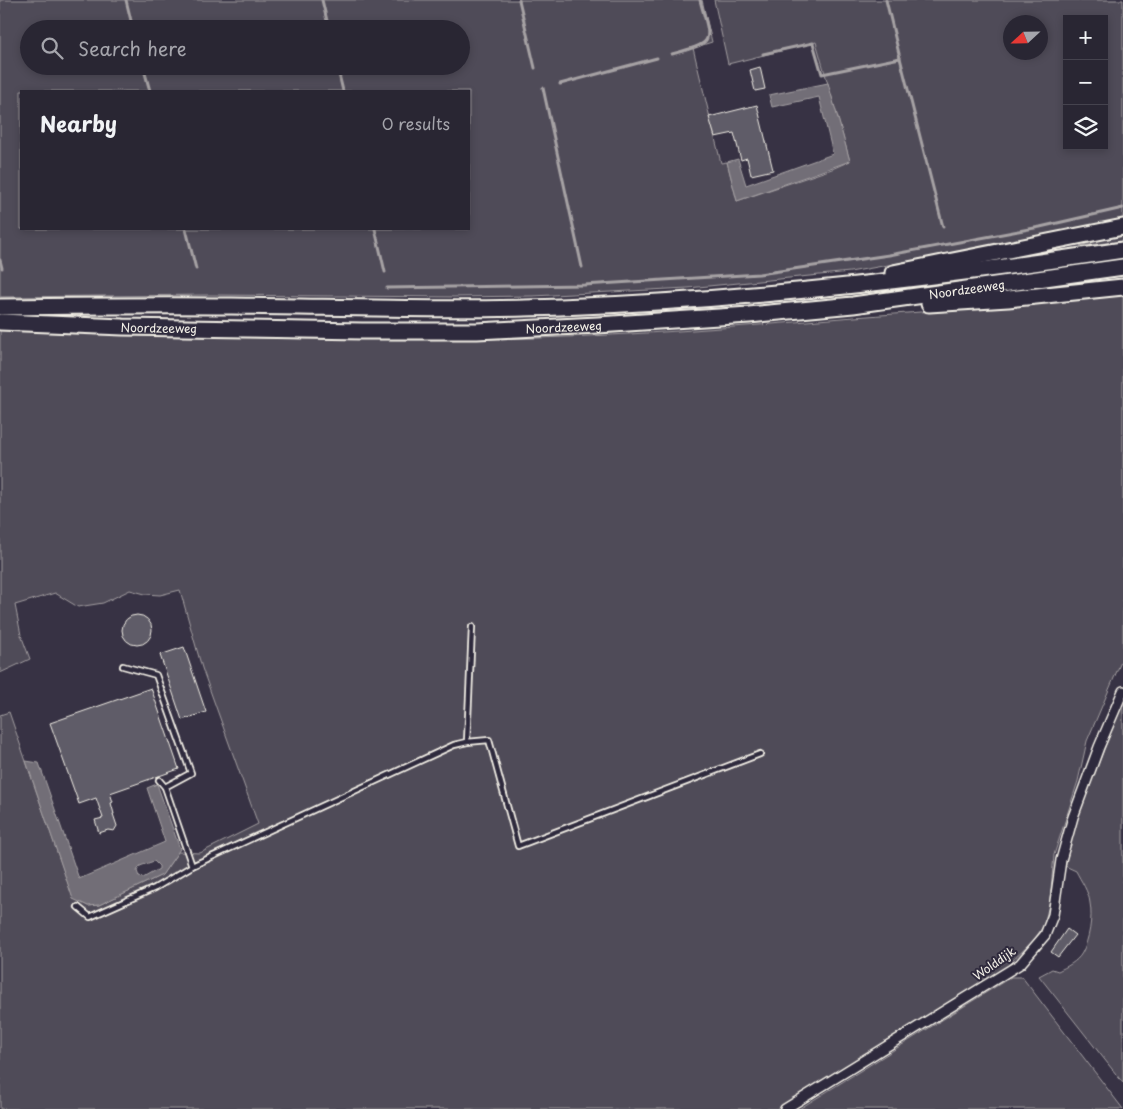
<!DOCTYPE html>
<html lang="en">
<head>
<meta charset="utf-8">
<style>
	:root { --surface:#292633; --page:#312e3b; --text:#f1f3f6; --muted:#a5a5ac; --line:#45434e }
	body { margin:0; font-family:"Playpen Sans",sans-serif; background:var(--page); color:var(--text) }
	.controls { position:absolute; right:15px; top:15px; display:grid; overflow:hidden; border-radius:0px; box-shadow:0 2px 8px #0003 }
	.controls button { width:45px; height:45px; display:grid; place-items:center; padding:0; border:0; border-bottom:1px solid var(--line); background:var(--surface); color:var(--text); font:25px sans-serif }
	.compass { position:absolute; left:1003px; top:15px; width:45px; height:45px; border-radius:50%; background:var(--surface); box-shadow:0 2px 8px #0003; rotate:248deg }
	.list { margin:0; padding:0; list-style:none }
	h2 { display:flex; justify-content:space-between; align-items:center; height:65px; margin:0; padding:0 20px; font-size:21px }
	h2 small { font-size:16px; font-weight:400; color:var(--muted) }
	.icon { flex:none; width:28px; height:28px; fill:none; stroke:currentColor; stroke-width:2; stroke-linecap:round; stroke-linejoin:round }
	.map { position:relative; flex:none; width:1123px; height:1109px; overflow:hidden }
	.search { position:absolute; background:var(--surface); box-shadow:0 2px 8px #0003; left:20px; top:20px; width:450px; height:55px; display:flex; align-items:center; gap:12px; box-sizing:border-box; padding:0 18px; border-radius:28px; color:var(--muted); font-size:19px }
	.panel { position:absolute; background:var(--surface); box-shadow:0 2px 8px #0003; left:20px; top:90px; width:450px; height:140px; border-radius:0px }
	.map>svg:first-child { display:block }
	.green { fill:#504b59; stroke:#a29ea0; fill-rule:evenodd }
	.water { fill:#726e77; stroke:#a6a2a4; fill-rule:evenodd }
	.lines { fill:none; stroke-linecap:round; stroke-linejoin:round }
	.stream { stroke:#a6a2a4; stroke-width:3 }
	.building { fill:#5f5c67; stroke:#f4f1e8 }
	.service-casing { stroke:#f4f1e8; stroke-width:8 }
	.minor-casing { stroke:#f4f1e8; stroke-width:12 }
	.trunk-casing { stroke:#f4f1e8; stroke-width:19 }
	.service { stroke:#2f2a3d; stroke-width:4.5 }
	.minor { stroke:#2f2a3d; stroke-width:9 }
	.trunk { stroke:#2f2a3d; stroke-width:15 }
	.labels { text-anchor:middle; dominant-baseline:central; stroke-width:4; stroke-linejoin:round; paint-order:stroke }
	.street-label { font-size:12px; fill:#f4f1e8; stroke:#2f2a3d }
</style>
</head>
<body>
<div class="map">
<svg width="1123" height="1109" viewBox="0 0 1123 1109">
	<rect width="100%" height="100%" fill="#373244"/>
	<filter id="ink" filterUnits="userSpaceOnUse"><feTurbulence type="fractalNoise" baseFrequency=".02" numOctaves="2"/><feDisplacementMap in="SourceGraphic" scale="10" xChannelSelector="R" yChannelSelector="G"/><feConvolveMatrix kernelMatrix="1 2 1 2 8 2 1 2 1" color-interpolation-filters="sRGB"/></filter>
	<g filter="url(#ink)">
		<!-- green -->
		<g class="green">
			<path d="M 0,0 L 702,0 L 712,42 L 693,48 L 721,163 L 727,162 L 737,201 L 832,169 L 850,161 L 816,42 L 728,64 L 714,0 L 1123,0 L 1123,220 L 1073,231 L 850,272 L 688,288 L 533,296 L 454,297 L 210,295 L 0,297 ZM 1067,19 L 1104,19 L 1104,146 L 1067,146 ZM 1010,22 L 1040,22 L 1040,52 L 1010,52 ZM 29,29 L 461,29 L 461,66 L 29,66 ZM 21,91 L 469,91 L 469,229 L 21,229 Z"/>
			<polygon points="1123,233 1123,241 1080,246"/>
			<path d="M 1123,293 L 1123,657 L 1087,741 L 1078,781 L 1054,855 L 1050,900 L 1044,925 L 1034,940 L 1006,967 L 780,1109 L 0,1109 L 0,715 L 9,712 L 73,898 L 88,906 L 99,905 L 162,875 L 178,852 L 200,853 L 258,824 L 202,668 L 180,590 L 160,595 L 145,594 L 130,590 L 103,603 L 78,607 L 55,593 L 15,605 L 21,635 L 30,659 L 0,673 L 0,329 C 179,336 358,343 537,338 C 639,335 740,327 841,318 C 935,311 1029,304 1123,293 Z"/>
			<path d="M 1123,702 L 1123,1083 L 1039,976 L 1052,969 L 1058,971 C 1066,967 1077,962 1082,953 C 1089,940 1093,918 1090,903 C 1089,892 1081,881 1076,871 L 1065,866 L 1067,852 L 1077,817 Z"/>
			<polygon points="1011,977 1022,977 1123,1109 799,1109"/>
		</g>
		<!-- water -->
		<g class="water">
			<polygon points="828,83 850,161 737,201 727,162 738,159 746,185 833,154 819,97 772,107 769,95"/>
			<path d="M 26,761 L 39,763 L 79,879 L 165,842 L 147,788 L 157,784 L 180,849 L 162,875 L 99,905 L 88,906 L 73,899 ZM 154,861 L 159,866 L 159,869 L 143,878 L 139,877 L 137,871 L 140,866 Z"/>
		</g>
		<g class="lines">
			<!-- stream -->
			<g class="stream">
				<polyline points="126,0 133,29"/>
				<polyline points="322,0 329,29"/>
				<polyline points="519,0 535,68"/>
				<path d="M 672,54 C 717,42 711,42 700,0"/>
				<polyline points="763,54 813,43 822,74 900,58 886,0"/>
				<polyline points="900,58 943,227"/>
				<polyline points="143,66 150,91"/>
				<polyline points="337,66 343,91"/>
				<polyline points="560,84 657,58"/>
				<polyline points="543,88 582,267"/>
				<polyline points="186,229 196,269"/>
				<polyline points="375,229 385,272"/>
				<polyline points="0,260 2,268"/>
				<polyline points="387,288 584,285 759,274 889,255 1040,227 1123,208"/>
			</g>
		</g>
		<!-- building -->
		<g class="building">
			<polygon points="760,67 765,89 755,91 750,70"/>
			<polygon points="757,105 773,170 751,175 747,158 741,160 734,133 715,137 709,117"/>
			<circle cx="137" cy="630" r="15"/>
			<polygon points="184,647 206,712 182,720 160,655"/>
			<polygon points="151,688 179,769 110,793 113,802 111,803 114,814 113,814 117,826 114,831 108,830 99,833 95,820 103,818 96,798 79,804 50,723"/>
			<polygon points="1067,929 1075,935 1058,957 1051,952"/>
		</g>
		<g class="lines">
			<!-- service casing -->
			<g class="service-casing">
				<g id="service">
					<polyline points="123,666 156,675 191,773 165,787"/>
					<polyline points="467,742 489,740 518,846 760,754"/>
					<polyline points="159,780 165,787 192,866 454,745 467,742 472,627"/>
					<polyline points="78,907 90,917 155,888 192,866"/>
				</g>
			</g>
			<!-- minor casing -->
			<g class="minor-casing">
				<polyline id="minor" points="785,1109 1020,964 1045,935 1053,915 1061,860 1073,817 1099,747 1123,691"/>
			</g>
			<!-- trunk casing -->
			<g class="trunk-casing">
				<g id="trunk">
					<polyline points="893,273 1123,227"/>
					<polyline points="929,304 1008,299 1123,287"/>
					<path d="M 0,307 C 77,306 155,305 232,306 C 342,307 451,311 560,307 C 750,300 936,278 1123,250"/>
					<path id="s1" d="M 0,322 L 123,327 L 362,331 L 477,331 L 598,325 L 749,315 L 853,305 L 1123,267"/>
				</g>
			</g>
			<!-- service -->
			<use href="#service" class="service"/>
			<!-- minor -->
			<use href="#minor" class="minor"/>
			<!-- trunk -->
			<use href="#trunk" class="trunk"/>
		</g>
	</g>
	<g class="labels">
		<!-- street labels -->
		<g class="street-label">
			<text stroke="none"><textPath href="#s1" startOffset="969">Noordzeeweg</textPath></text>
			<text stroke="none"><textPath href="#s1" startOffset="159">Noordzeeweg</textPath></text>
			<text stroke="none"><textPath href="#s1" startOffset="564">Noordzeeweg</textPath></text>
			<text transform="translate(994 963) rotate(-35)">Wolddijk</text>
		</g>
	</g>
</svg>
<div class="controls">
<button>+</button>
<button>−</button>
<button><svg class="icon" aria-label="layers" viewBox="0 0 24 24"><path d="M12 4l9 5-9 5-9-5zM3 14l9 5 9-5"/></svg></button>
</div>
<svg class="compass" viewBox="-18 -18 36 36"><path d="M0-13l5 13h-10z" fill="#e53935"/><path d="M0 13l5-13h-10z" fill="#a5a5ac"/></svg>
<div class="search"><svg class="icon" aria-label="search" viewBox="0 0 24 24"><circle cx="10" cy="10" r="6"/><path d="M15 15l6 6"/></svg>Search here</div>
<section class="panel">
<h2>Nearby<small>0 results</small></h2>
<ul class="list">
</ul>
</section>
</div>
</body>
</html>
